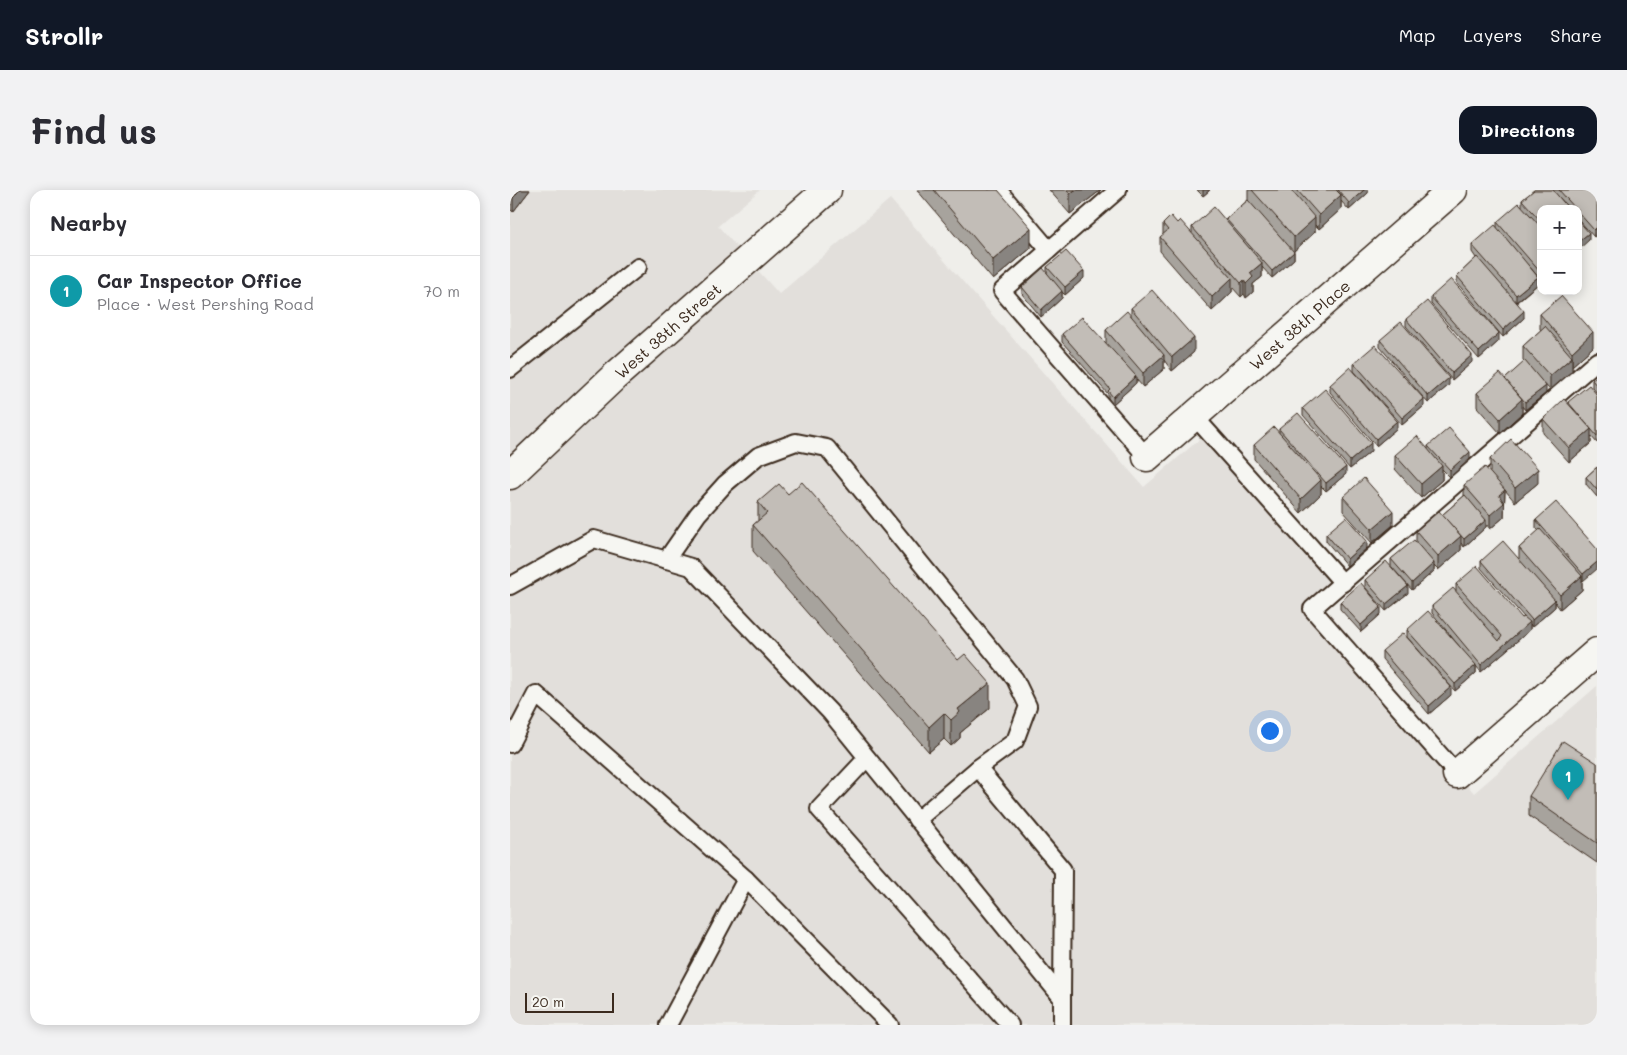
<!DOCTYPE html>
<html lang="en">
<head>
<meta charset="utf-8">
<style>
	:root { --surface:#fff; --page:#f2f2f3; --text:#2b2b33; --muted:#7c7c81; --line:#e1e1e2; --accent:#111827 }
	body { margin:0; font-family:Mali,sans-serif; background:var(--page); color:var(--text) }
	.controls { position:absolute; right:15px; top:15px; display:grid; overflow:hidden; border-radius:10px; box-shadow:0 2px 12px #0003 }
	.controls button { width:45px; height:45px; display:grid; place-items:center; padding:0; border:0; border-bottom:1px solid var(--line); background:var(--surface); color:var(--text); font:25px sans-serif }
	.scale { position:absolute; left:15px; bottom:12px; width:89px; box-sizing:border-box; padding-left:5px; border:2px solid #3b2a1e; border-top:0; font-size:14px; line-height:18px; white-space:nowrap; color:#3b2a1e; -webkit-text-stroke:4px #f6f6f2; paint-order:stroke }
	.you { position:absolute; left:759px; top:540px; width:18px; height:18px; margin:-12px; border:4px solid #fff; border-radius:50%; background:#1a73e8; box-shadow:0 0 0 8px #1a73e833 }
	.badge { display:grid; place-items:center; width:32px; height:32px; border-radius:50%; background:var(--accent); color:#fff; font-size:16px; font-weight:700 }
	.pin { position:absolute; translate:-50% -41px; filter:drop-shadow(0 1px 2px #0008) }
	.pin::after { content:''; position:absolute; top:26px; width:18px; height:15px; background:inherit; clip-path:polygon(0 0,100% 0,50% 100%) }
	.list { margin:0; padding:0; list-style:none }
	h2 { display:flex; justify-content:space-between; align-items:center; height:65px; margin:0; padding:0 20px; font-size:21px }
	h2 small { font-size:16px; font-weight:400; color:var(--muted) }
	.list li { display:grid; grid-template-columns:32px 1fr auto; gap:15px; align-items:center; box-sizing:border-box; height:70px; padding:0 20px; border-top:1px solid var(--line) }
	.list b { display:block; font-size:19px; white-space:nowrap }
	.list p { margin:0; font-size:16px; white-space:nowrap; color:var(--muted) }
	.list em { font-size:16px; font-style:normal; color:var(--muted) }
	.map { position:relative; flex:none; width:1087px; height:835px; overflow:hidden; border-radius:15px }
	header { display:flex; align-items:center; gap:30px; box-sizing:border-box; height:70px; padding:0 25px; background:var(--accent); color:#fff }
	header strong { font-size:24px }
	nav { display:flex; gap:28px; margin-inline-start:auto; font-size:18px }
	.intro { display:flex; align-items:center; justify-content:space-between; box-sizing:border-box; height:120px; padding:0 30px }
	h1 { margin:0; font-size:35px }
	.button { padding:12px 22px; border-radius:15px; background:var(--accent); color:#fff; font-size:18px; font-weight:700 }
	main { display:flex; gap:30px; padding:0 30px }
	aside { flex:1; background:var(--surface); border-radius:15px; box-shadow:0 2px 12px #0003 }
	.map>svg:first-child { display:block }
	.built { fill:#e2dfdb }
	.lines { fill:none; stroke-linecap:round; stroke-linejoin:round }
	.service-casing { stroke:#3b2a1e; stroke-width:20 }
	.minor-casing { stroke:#3b2a1e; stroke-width:31 }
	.service { stroke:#f6f6f2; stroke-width:16 }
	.minor { stroke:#f6f6f2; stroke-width:28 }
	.wall { fill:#a7a39d; stroke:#3b2a1e }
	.shaded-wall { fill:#888480; stroke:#3b2a1e }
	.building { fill:#c2bdb7; stroke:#3b2a1e }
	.labels { text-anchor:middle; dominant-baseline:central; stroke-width:4; stroke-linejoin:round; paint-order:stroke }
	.street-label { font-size:16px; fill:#3b2a1e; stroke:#f6f6f2 }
</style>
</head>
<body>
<header>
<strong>Strollr</strong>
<nav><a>Map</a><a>Layers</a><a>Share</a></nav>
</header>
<div class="intro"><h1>Find us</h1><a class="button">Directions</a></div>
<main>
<aside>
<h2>Nearby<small></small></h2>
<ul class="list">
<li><span class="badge" style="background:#0f9aa8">1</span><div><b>Car Inspector Office</b><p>Place · West Pershing Road</p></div><em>70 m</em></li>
</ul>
</aside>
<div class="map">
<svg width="1087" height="835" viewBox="0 0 1087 835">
	<rect width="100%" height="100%" fill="#efeeea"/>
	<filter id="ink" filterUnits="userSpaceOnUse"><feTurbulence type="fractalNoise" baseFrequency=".02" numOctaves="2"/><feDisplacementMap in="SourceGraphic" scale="10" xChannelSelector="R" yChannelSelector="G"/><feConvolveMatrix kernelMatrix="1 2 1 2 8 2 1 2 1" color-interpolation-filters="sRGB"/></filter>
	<g filter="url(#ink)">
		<!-- built -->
		<polygon class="built" points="0,0 250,0 208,36 269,104 380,9 634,297 698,242 833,393 803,419 964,603 1087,496 1087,835 0,835"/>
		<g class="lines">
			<!-- service casing -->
			<g class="service-casing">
				<g id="service">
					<polyline points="488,0 539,60"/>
					<polyline points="608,0 492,101 637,267"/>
					<polyline points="0,179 128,77"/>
					<polyline points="684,226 833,393"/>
					<polyline points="156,370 188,324 215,294 248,266 286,252 317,258 505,489 518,516 505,551 468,578"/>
					<polyline points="0,396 84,349 181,377 320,522 552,808 552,835"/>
					<polyline points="0,554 26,504 236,689"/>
					<polyline points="357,568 309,619 500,835"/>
					<polyline points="947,584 802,419 1087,171"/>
					<polyline points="407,630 468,578 553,680 552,808"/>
					<polyline points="158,835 236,689 380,835"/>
				</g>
			</g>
			<!-- minor casing -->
			<g class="minor-casing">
				<g id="minor">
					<path id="s1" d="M 637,267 L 943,0"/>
					<path id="s2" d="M 0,285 L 104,187 L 317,0"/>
					<polyline points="947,584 1087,462"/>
				</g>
			</g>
			<!-- service -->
			<use href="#service" class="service"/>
			<!-- minor -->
			<use href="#minor" class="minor"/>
		</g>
		<!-- wall -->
		<g class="wall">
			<polygon points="0,0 20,0 3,22 0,19"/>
			<polygon points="407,0 488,0 521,58 483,90"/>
			<polygon points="539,0 591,0 560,24"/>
			<polygon points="687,0 700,0 693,6"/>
			<polygon points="738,0 858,0 858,3 839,20 831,11 831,19 809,39 805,35 805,42 784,61 784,69 762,88 752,77 752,87 743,94 743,102 736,108 734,104 731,107 722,97 722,102 702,121 650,61 650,47 653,45 653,34 667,33 682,43 682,37 716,30 716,29 738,10"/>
			<polygon points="1024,0 1087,0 1084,47 1068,29 1068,19 1059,19 1050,8 1031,19 1031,90 1019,76 1028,94 1007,112 1014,128 993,147 947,93 947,86 966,68 962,62 962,55 987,38 987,32 1012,16 1012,10"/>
			<polygon points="537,77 574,88 555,105 552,102 552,108 531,127 512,104 512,97 537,83"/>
			<polygon points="921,107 989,151 969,169 921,114"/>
			<polygon points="621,118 684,162 662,181 654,170 654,179 633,197 626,189 626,193 603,214 598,208 598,204 552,152 552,144 596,153 596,140 621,126"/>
			<polygon points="1030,124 1083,157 1062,176 1062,181 1040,200 1028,187 1036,203 1015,220 1012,216 1012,223 990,243 967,217 967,203 995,189 1015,172 1013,170 1013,156 1031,140 1030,139"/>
			<polygon points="896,129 962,172 942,190 896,136"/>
			<polygon points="870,150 939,195 918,213 870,157"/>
			<polygon points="844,173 914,216 892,235 844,181"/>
			<polygon points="1087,186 1087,203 1082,197 1082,190"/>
			<polygon points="820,195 887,238 866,256 820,202"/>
			<polygon points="1087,205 1087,253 1081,246 1081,253 1059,272 1033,243 1033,229 1058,213"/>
			<polygon points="793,218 861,261 840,279 793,225"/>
			<polygon points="769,239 836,284 816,301 811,296 811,304 791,323 744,269 744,255 769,243"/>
			<polygon points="918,256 960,269 940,287 932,279 932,290 911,308 885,279 885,265 918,259"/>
			<polygon points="980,269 1028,293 1005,312 995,300 994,327 980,339 976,334 976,337 954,357 951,353 951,360 928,380 924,376 924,381 902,400 881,376 881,369 906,352 906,341 932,325 954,306 954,295 980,282"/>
			<polygon points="1087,277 1087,307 1076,294 1076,287"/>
			<polygon points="278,304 480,518 450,543 450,548 441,556 434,549 419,562 243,361 243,335 248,331 248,312"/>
			<polygon points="833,307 883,335 862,353 833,321"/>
			<polygon points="1026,330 1087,359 1073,391 1072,390 1072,400 1050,419 1045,412 1045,417 1022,437 1020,434 1020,440 971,482 966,476 966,483 945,501 897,447 897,440 954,462 922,423 922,416 946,401 946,394 1012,428 1014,427 971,378 971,371 1009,369 1009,358 1029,341 1026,338"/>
			<polygon points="816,344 857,358 837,376 816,351"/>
			<polygon points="855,390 898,403 876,421 855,397"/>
			<polygon points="830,412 871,424 851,442 830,419"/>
			<polygon points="872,461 941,505 919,524 872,469"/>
			<polygon points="1087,573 1087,673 1019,626 1019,606"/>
		</g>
		<!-- shaded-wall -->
		<g class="shaded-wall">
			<polygon points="9,0 20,0 3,22 3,8"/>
			<polygon points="565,0 591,0 560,24 560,4"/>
			<polygon points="693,0 700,0 693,6"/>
			<polygon points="854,0 858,0 858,3 839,20 839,13"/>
			<polygon points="831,5 831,19 809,39 809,25"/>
			<polygon points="805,28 805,42 784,61 784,47"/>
			<polygon points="1087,37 1087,45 1084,47 1084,40"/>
			<polygon points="521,38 521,58 483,90 483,70"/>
			<polygon points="1079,43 1079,50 1068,60 1068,52"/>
			<polygon points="784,62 784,69 762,88 762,81"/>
			<polygon points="752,73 752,87 743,94 743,102 736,108 736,94 740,83"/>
			<polygon points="574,81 574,88 555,105 555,97"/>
			<polygon points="1028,87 1028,94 1006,112 1006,105"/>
			<polygon points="722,88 722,102 702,121 702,107"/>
			<polygon points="734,90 734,104 731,107 731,93"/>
			<polygon points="552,101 552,108 531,127 531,120"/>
			<polygon points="1014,121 1014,128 993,147 993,140"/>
			<polygon points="1083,142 1083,157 1062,176 1062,162"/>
			<polygon points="989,143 989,151 969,169 969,162"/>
			<polygon points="684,148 684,162 662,181 662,167"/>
			<polygon points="654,165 654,179 633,197 633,183"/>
			<polygon points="962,165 962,172 942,190 942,183"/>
			<polygon points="1062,167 1062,181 1040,200 1040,186"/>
			<polygon points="626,186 626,193 603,214 603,207"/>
			<polygon points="939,188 939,195 918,213 918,206"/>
			<polygon points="1036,196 1036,203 1015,220 1015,212"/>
			<polygon points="914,209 914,216 892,235 892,228"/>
			<polygon points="1012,209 1012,223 990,243 990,229"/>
			<polygon points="887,231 887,238 866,256 866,249"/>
			<polygon points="1081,239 1081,253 1059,272 1059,258"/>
			<polygon points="861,253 861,261 840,279 840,271"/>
			<polygon points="960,262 960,269 940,287 940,280"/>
			<polygon points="932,276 932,290 911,308 911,294"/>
			<polygon points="836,277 836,284 816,301 816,293"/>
			<polygon points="1028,279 1028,293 1005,312 1005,298"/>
			<polygon points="811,290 811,304 791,323 791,309"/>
			<polygon points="995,300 994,327 980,339 980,325 989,305"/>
			<polygon points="883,321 883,335 862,353 862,339"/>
			<polygon points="976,330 976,337 954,357 954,349"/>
			<polygon points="951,346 951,360 928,380 928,366"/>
			<polygon points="857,351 857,358 837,376 837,369"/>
			<polygon points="1087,372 1087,379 1073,391 1073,384"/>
			<polygon points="924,373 924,381 902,400 902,393"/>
			<polygon points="1072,386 1072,400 1050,419 1050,405"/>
			<polygon points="898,396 898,403 876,421 876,414"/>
			<polygon points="1045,410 1045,417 1022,437 1022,430"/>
			<polygon points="871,417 871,424 851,442 851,435"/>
			<polygon points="1020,432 1020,440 971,482 971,475"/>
			<polygon points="966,475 966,483 945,501 945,494"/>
			<polygon points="480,493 480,518 450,543 450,548 441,556 441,530 448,519"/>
			<polygon points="941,497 941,505 919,524 919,516"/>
			<polygon points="434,523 434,549 419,562 419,537"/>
		</g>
		<!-- building -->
		<g class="building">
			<polygon points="0,0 9,0 3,8 0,5"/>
			<polygon points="424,0 488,0 521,38 483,70"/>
			<polygon points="557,0 565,0 560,4"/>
			<polygon points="742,0 781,0 805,28 784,47"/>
			<polygon points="787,0 826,0 831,5 809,25"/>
			<polygon points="828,0 854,0 839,13"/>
			<polygon points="1024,0 1043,0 1059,19 1031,19 1031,31 1012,10"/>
			<polygon points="1049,0 1087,0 1087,37 1084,40 1068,22 1068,19 1066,19"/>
			<polygon points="738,10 784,62 762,81 716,29"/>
			<polygon points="1009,13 1031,37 1031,83 987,32"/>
			<polygon points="704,17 752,73 740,83 743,87 736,94 734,90 731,93 682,37"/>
			<polygon points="661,26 667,33 670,30 722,88 702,107 650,47 658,40 653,34"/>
			<polygon points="1068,30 1079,43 1068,52"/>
			<polygon points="985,35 1028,87 1006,105 962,55"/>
			<polygon points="556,61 574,81 555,97 537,77"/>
			<polygon points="967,67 1014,121 993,140 947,86"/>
			<polygon points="533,78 552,101 531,120 512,97"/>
			<polygon points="941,89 989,143 969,162 921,107"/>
			<polygon points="642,100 684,148 662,167 621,118"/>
			<polygon points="1051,106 1083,142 1062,162 1030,124"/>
			<polygon points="917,111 962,165 942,183 896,129"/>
			<polygon points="617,121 654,165 633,183 596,140"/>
			<polygon points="572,127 626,186 603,207 598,201 600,199 552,144"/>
			<polygon points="891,132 939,188 918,206 870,150"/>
			<polygon points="1035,136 1062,167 1040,186 1013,156"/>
			<polygon points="865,155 914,209 892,228 844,173"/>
			<polygon points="1015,171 1036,196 1015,212 995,189"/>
			<polygon points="840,177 887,231 866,249 820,195"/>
			<polygon points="990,183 1012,209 990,229 967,203"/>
			<polygon points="1087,186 1087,196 1082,190"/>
			<polygon points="1079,195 1087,205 1087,246 1058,212"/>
			<polygon points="815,199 861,253 840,271 793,218"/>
			<polygon points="1054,209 1081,239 1059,258 1033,229"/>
			<polygon points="788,223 836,277 816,293 769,239"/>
			<polygon points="764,237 811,290 791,309 744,255"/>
			<polygon points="939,238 960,262 940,280 918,256"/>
			<polygon points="907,246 932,276 911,294 885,265"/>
			<polygon points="1001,249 1028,279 1005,298 980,269"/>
			<polygon points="975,277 995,300 989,305 994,313 980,325 954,295"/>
			<polygon points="1087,277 1087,300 1076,287"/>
			<polygon points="854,288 883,321 862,339 833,307"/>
			<polygon points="292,292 448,470 455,464 480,493 448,519 450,522 441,530 434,523 419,537 243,335 257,323 248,312 269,294 278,304"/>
			<polygon points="955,305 976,330 954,349 932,325"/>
			<polygon points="1046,312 1087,359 1087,372 1073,384 1026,330"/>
			<polygon points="929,321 951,346 928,366 906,341"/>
			<polygon points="836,327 857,351 837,369 816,344"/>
			<polygon points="1030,339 1072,386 1050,405 1009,358"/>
			<polygon points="904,350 924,373 902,393 881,369"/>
			<polygon points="993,351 1045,410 1022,430 971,371"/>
			<polygon points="876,371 898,396 876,414 855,390"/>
			<polygon points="967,376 1012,428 1014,427 1020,432 971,475 922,416 943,398 989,451 992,446 946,394"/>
			<polygon points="851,393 871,417 851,435 830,412"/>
			<polygon points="918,421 966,475 945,494 897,440"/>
			<polygon points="893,443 941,497 919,516 872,461"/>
			<polygon points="1053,551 1087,573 1087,653 1019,606"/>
		</g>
	</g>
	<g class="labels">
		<!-- street labels -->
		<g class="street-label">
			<text stroke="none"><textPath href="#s1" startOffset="202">West 38th Place</textPath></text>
			<text stroke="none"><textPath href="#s2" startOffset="214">West 38th Street</textPath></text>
		</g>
	</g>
</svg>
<div class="controls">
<button>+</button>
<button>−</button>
</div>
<div class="scale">20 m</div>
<div class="you"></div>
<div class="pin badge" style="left:1058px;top:610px;background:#0f9aa8">1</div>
</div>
</main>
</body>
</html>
